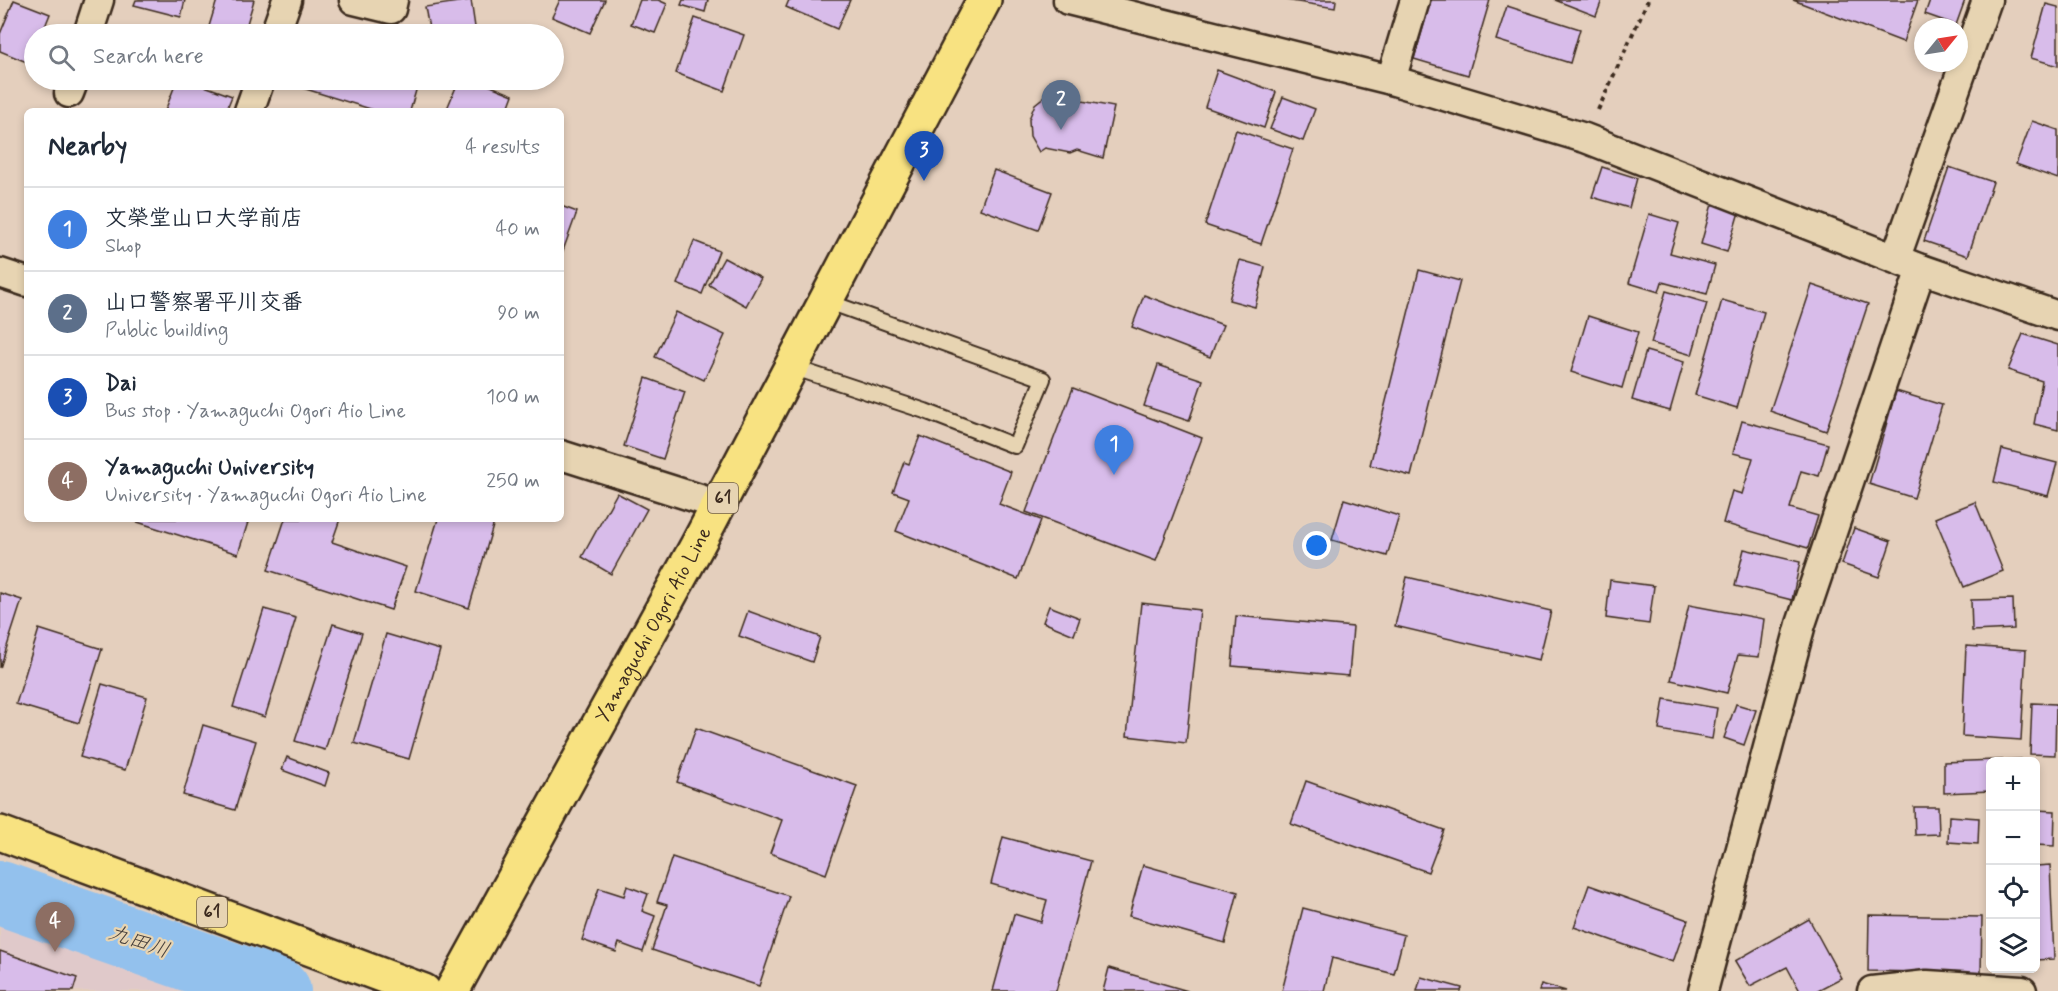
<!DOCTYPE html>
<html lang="en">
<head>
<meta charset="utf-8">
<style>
	:root { --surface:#fff; --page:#f2f2f3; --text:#1f2937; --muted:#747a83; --line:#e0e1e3; --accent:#0f766e }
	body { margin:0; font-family:Mynerve,"Klee One",sans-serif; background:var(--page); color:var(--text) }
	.controls { position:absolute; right:18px; bottom:18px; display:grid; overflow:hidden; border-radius:9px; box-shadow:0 3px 9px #0003 }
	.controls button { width:54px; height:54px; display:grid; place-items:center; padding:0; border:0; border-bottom:2px solid var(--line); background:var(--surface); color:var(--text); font:30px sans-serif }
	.compass { position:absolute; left:1914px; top:18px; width:54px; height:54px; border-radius:50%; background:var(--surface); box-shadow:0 3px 9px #0003; rotate:60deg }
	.you { position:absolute; left:1317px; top:546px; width:21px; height:21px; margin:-15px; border:4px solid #fff; border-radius:50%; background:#1a73e8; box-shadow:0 0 0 9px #1a73e833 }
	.badge { display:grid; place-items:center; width:39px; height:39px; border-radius:50%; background:var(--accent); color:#fff; font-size:20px; font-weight:700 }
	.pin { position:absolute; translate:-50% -50px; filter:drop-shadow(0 2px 3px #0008) }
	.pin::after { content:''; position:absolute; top:32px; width:21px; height:18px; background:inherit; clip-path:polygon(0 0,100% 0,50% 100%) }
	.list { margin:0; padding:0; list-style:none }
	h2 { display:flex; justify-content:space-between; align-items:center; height:78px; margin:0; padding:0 24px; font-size:26px }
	h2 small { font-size:20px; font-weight:400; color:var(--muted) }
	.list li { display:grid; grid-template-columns:39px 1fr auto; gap:18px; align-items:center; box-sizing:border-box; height:84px; padding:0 24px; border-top:2px solid var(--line) }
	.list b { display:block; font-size:22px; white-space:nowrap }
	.list p { margin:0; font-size:20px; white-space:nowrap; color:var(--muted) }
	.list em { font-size:20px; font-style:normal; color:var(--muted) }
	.icon { flex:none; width:33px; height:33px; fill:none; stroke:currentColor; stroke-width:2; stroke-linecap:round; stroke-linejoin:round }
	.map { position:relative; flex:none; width:2058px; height:991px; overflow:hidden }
	.search { position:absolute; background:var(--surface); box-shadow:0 3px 9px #0003; left:24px; top:24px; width:540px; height:66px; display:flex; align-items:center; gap:15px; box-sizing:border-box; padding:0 21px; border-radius:33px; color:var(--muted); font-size:22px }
	.panel { position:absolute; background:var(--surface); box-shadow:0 3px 9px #0003; left:24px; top:108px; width:540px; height:414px; border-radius:9px }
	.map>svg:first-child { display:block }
	.built { fill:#e0c9ca }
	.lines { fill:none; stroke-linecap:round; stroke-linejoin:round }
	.river { stroke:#93c1ed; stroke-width:64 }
	.building { fill:#d8bcea; stroke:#3b2a1e; stroke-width:1.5 }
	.lane-casing { stroke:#3b2a1e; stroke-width:18 }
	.street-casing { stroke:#3b2a1e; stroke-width:33 }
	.primary-casing { stroke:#3b2a1e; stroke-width:38 }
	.path { stroke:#3b2a1e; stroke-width:4; stroke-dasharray:4.5 4.5; stroke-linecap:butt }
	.lane { stroke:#e7d4b2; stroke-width:14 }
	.street { stroke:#e7d4b2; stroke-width:28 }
	.primary { stroke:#f8e281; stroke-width:33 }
	.labels { text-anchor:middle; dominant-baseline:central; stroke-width:4.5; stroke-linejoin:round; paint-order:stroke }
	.shield { fill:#e7d4b2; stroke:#6f5d4a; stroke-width:1.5 }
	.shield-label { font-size:18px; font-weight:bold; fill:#3b2a1e }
	.street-label { font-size:20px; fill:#3b2a1e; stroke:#e7d4b2 }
	.water-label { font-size:21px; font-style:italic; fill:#48413d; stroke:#e7d4b2 }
</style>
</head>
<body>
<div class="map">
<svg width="2058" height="991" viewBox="0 0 2058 991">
	<rect width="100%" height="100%" fill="#e4cfbd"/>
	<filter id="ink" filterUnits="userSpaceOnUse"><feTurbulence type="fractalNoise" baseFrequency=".0167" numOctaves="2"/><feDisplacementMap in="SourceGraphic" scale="12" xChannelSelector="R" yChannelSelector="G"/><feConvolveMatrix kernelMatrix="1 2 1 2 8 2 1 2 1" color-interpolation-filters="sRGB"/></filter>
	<g filter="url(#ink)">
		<!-- built -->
		<polygon class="built" points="0,914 220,991 0,991"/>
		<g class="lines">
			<!-- river -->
			<polyline class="river" points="0,893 279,991"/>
		</g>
		<!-- building -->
		<g class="building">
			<polygon points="14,0 50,14 42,34 34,34 34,51 29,63 0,51 0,34"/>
			<polygon points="136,0 185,0 181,17 134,5"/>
			<polygon points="217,0 254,0 244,34 207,33"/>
			<polygon points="471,0 476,34 430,34 425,7"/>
			<polygon points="560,0 605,0 590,33 552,17"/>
			<polygon points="640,0 658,0 667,4 655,33 631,24"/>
			<polygon points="683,0 708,0 705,12 681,5"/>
			<polygon points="789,0 850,0 837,29 786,7"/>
			<polygon points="1285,0 1336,0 1335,8"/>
			<polygon points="1431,0 1490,0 1468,75 1414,59"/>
			<polygon points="1555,0 1602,0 1596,16"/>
			<polygon points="1793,0 1918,0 1903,42"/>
			<polygon points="1930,0 1965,0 1956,25 1925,14"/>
			<polygon points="2046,4 2058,7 2058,66 2031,58"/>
			<polygon points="1507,6 1580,29 1570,63 1496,40"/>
			<polygon points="695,18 744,35 724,91 676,73"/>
			<polygon points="1217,70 1276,92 1264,128 1205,107"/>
			<polygon points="177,80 188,80 232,96 226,111 165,111"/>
			<polygon points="298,80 419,80 410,111 377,111 296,86"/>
			<polygon points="459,80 476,80 513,95 507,111 446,111"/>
			<polygon points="1055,88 1061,97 1114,107 1103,158 1077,150 1070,153 1045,148 1039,152 1030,136 1029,119 1035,104"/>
			<polygon points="1283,97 1315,109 1303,141 1270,129"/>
			<polygon points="2032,121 2058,130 2058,179 2016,164"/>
			<polygon points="1236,130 1293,149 1261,244 1205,225"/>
			<polygon points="1602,167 1637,178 1629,208 1592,197"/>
			<polygon points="1949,167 1993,182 1968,256 1924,241"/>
			<polygon points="994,170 1052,192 1038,230 980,209"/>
			<polygon points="1712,204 1739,212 1727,252 1701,244"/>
			<polygon points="561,206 577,212 561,256"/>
			<polygon points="1649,214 1679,223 1670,253 1715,265 1707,294 1662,282 1659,292 1629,283"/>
			<polygon points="694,241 719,251 702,294 677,284"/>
			<polygon points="724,258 761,278 746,306 709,285"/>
			<polygon points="1240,260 1265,267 1255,307 1229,300"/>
			<polygon points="1419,270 1460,281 1411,476 1370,465"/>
			<polygon points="1812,285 1868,304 1826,431 1770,411"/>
			<polygon points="1666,291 1707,303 1692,355 1651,343"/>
			<polygon points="1144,295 1223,325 1210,357 1132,327"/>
			<polygon points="1722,300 1764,312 1737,408 1695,395"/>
			<polygon points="676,312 725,335 704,380 655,357"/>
			<polygon points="1588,316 1638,332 1622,388 1571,372"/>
			<polygon points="2023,334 2058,345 2058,430 2034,424 2042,381 2008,370"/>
			<polygon points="1646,351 1684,362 1670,411 1632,400"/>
			<polygon points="1158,365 1203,380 1189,421 1144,406"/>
			<polygon points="646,378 685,392 663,459 624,446"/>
			<polygon points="1073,388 1202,438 1156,561 1026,512"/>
			<polygon points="1896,391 1942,405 1914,498 1869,484"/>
			<polygon points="1742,421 1828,444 1819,476 1801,471 1790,508 1818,516 1808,548 1723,523 1732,491 1742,494 1753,458 1733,453"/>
			<polygon points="920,436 1011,472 999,504 1041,520 1018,579 896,531 909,498 893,492 904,462 909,464"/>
			<polygon points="2002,449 2057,463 2048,496 1994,482"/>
			<polygon points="617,493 647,509 611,574 582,557"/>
			<polygon points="1344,499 1399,516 1387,556 1332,540"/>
			<polygon points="1975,502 2003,571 1964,587 1935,518"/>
			<polygon points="128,519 249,519 238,554"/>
			<polygon points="285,519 340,519 332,542 406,567 391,610 268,570"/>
			<polygon points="438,519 495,519 469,608 416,591"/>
			<polygon points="1854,528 1891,541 1879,577 1842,564"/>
			<polygon points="1744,549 1800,562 1792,600 1735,586"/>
			<polygon points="1407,577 1551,611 1539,660 1395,626"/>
			<polygon points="1610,580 1654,586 1649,624 1606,618"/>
			<polygon points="0,593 22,600 0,668"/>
			<polygon points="2013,599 2014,629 1972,631 1971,600"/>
			<polygon points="1141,603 1200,610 1186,743 1127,736"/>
			<polygon points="1689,605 1764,619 1759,657 1738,655 1727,693 1671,680"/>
			<polygon points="1049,606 1080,618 1074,635 1043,622"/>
			<polygon points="264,609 296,618 265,717 233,707"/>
			<polygon points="748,611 820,637 812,662 739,636"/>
			<polygon points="1236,616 1353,627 1349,676 1232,666"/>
			<polygon points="333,624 362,633 325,750 295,741"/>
			<polygon points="39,629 102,649 79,723 16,704"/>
			<polygon points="386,634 440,650 409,759 354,743"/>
			<polygon points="1966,646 2026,650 2021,740 1962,736"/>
			<polygon points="102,684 147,697 125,770 80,757"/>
			<polygon points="1664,699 1717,708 1712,739 1659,730"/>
			<polygon points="2032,703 2056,704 2055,755 2030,754"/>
			<polygon points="1736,704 1756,710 1744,745 1724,738"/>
			<polygon points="203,725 256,741 235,810 183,795"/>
			<polygon points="696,728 857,786 826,874 770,853 782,820 677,782"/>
			<polygon points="287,757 329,773 325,786 282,770"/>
			<polygon points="2021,759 2021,762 1990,762 1990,791 1944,793 1944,762"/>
			<polygon points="1306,781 1444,830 1428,872 1291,824"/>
			<polygon points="1914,807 1938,807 1939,834 1915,835"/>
			<polygon points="2036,810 2055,811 2054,846 2036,845"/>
			<polygon points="1949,816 1979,818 1978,844 1948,842"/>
			<polygon points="1003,837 1091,861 1056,991 993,991 1014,914 1041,922 1047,900 991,884"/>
			<polygon points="672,857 789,896 759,986 652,950 667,905 657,902"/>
			<polygon points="1143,865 1238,892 1225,943 1129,916"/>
			<polygon points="2050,865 2054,959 2036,960 2036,866"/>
			<polygon points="1589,885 1688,920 1673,962 1574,927"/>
			<polygon points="627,886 648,894 642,911 655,916 643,952 619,943 616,952 582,940 599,888 624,896"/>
			<polygon points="1303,908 1404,935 1394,974 1332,958 1324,991 1282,991"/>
			<polygon points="1869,915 1982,917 1981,973 1868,971"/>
			<polygon points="1809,919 1841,978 1816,991 1800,991 1787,967 1750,986 1735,961"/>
			<polygon points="0,951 77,978 73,991 0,991"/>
			<polygon points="1109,968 1188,991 1103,991"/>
			<polygon points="1421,977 1462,988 1461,991 1417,991"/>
			<polygon points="1541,984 1566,991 1539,991"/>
		</g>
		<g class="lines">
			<!-- lane casing -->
			<g class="lane-casing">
				<polyline id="lane" points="792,367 925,411 1015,446 1043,379 826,301"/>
			</g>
			<!-- street casing -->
			<g class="street-casing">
				<g id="street">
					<polyline points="354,0 391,9 393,0"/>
					<polyline points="1068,0 1391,80 1585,138 1921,269 2058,316"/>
					<polyline points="88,34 99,0"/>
					<polyline points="275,34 287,0"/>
					<polyline points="1391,80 1415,0"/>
					<polyline points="69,93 74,80"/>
					<polyline points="249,111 260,80"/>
					<polyline points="1896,257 1987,0"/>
					<polyline points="0,273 27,282"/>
					<polyline points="561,455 719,505"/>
					<polyline points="1703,991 1801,624 1921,269"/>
					<polyline points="1872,991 1927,985 2022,991"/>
				</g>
			</g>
			<!-- primary casing -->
			<g class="primary-casing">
				<g id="primary">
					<polyline points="0,833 424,991"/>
					<path id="s1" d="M 452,991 L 698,544 L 984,0"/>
				</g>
			</g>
			<!-- path -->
			<polyline class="path" points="1598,110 1648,0"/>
			<!-- lane -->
			<use href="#lane" class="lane"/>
			<!-- street -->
			<use href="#street" class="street"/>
			<!-- primary -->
			<use href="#primary" class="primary"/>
		</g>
	</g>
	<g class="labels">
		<!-- shield labels -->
		<g class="shield">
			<rect x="708" y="483" width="30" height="30" rx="4.5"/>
			<rect x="197" y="897" width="30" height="30" rx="4.5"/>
		</g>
		<g class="shield-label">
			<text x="723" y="498">61</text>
			<text x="212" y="912">61</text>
		</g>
		<!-- street labels -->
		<g class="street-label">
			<text stroke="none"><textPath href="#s1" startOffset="418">Yamaguchi Ogori Aio Line</textPath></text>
		</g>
		<!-- water labels -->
		<g class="water-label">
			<text transform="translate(139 942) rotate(19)">九田川</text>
		</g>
	</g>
</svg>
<div class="controls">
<button>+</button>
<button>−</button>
<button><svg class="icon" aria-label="locate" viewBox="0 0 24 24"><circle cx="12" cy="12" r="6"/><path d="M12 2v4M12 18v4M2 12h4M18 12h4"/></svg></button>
<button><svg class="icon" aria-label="layers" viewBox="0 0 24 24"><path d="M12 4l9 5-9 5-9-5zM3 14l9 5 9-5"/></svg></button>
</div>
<svg class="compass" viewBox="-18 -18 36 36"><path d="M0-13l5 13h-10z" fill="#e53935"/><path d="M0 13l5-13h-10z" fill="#747a83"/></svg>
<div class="you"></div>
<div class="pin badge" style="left:1114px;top:475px;background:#3f7fe0">1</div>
<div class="pin badge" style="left:1061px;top:130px;background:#5c6f8a">2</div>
<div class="pin badge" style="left:924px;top:181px;background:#1a4fb4">3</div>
<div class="pin badge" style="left:55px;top:952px;background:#8d6e63">4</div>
<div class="search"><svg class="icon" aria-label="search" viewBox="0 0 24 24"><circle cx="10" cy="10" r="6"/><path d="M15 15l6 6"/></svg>Search here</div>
<section class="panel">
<h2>Nearby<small>4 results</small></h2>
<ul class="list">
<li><span class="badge" style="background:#3f7fe0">1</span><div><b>文榮堂山口大学前店</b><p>Shop</p></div><em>40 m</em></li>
<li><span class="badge" style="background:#5c6f8a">2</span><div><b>山口警察署平川交番</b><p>Public building</p></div><em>90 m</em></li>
<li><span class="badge" style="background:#1a4fb4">3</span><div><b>Dai</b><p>Bus stop · Yamaguchi Ogori Aio Line</p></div><em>100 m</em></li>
<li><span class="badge" style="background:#8d6e63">4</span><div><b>Yamaguchi University</b><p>University · Yamaguchi Ogori Aio Line</p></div><em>250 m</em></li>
</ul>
</section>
</div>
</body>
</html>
